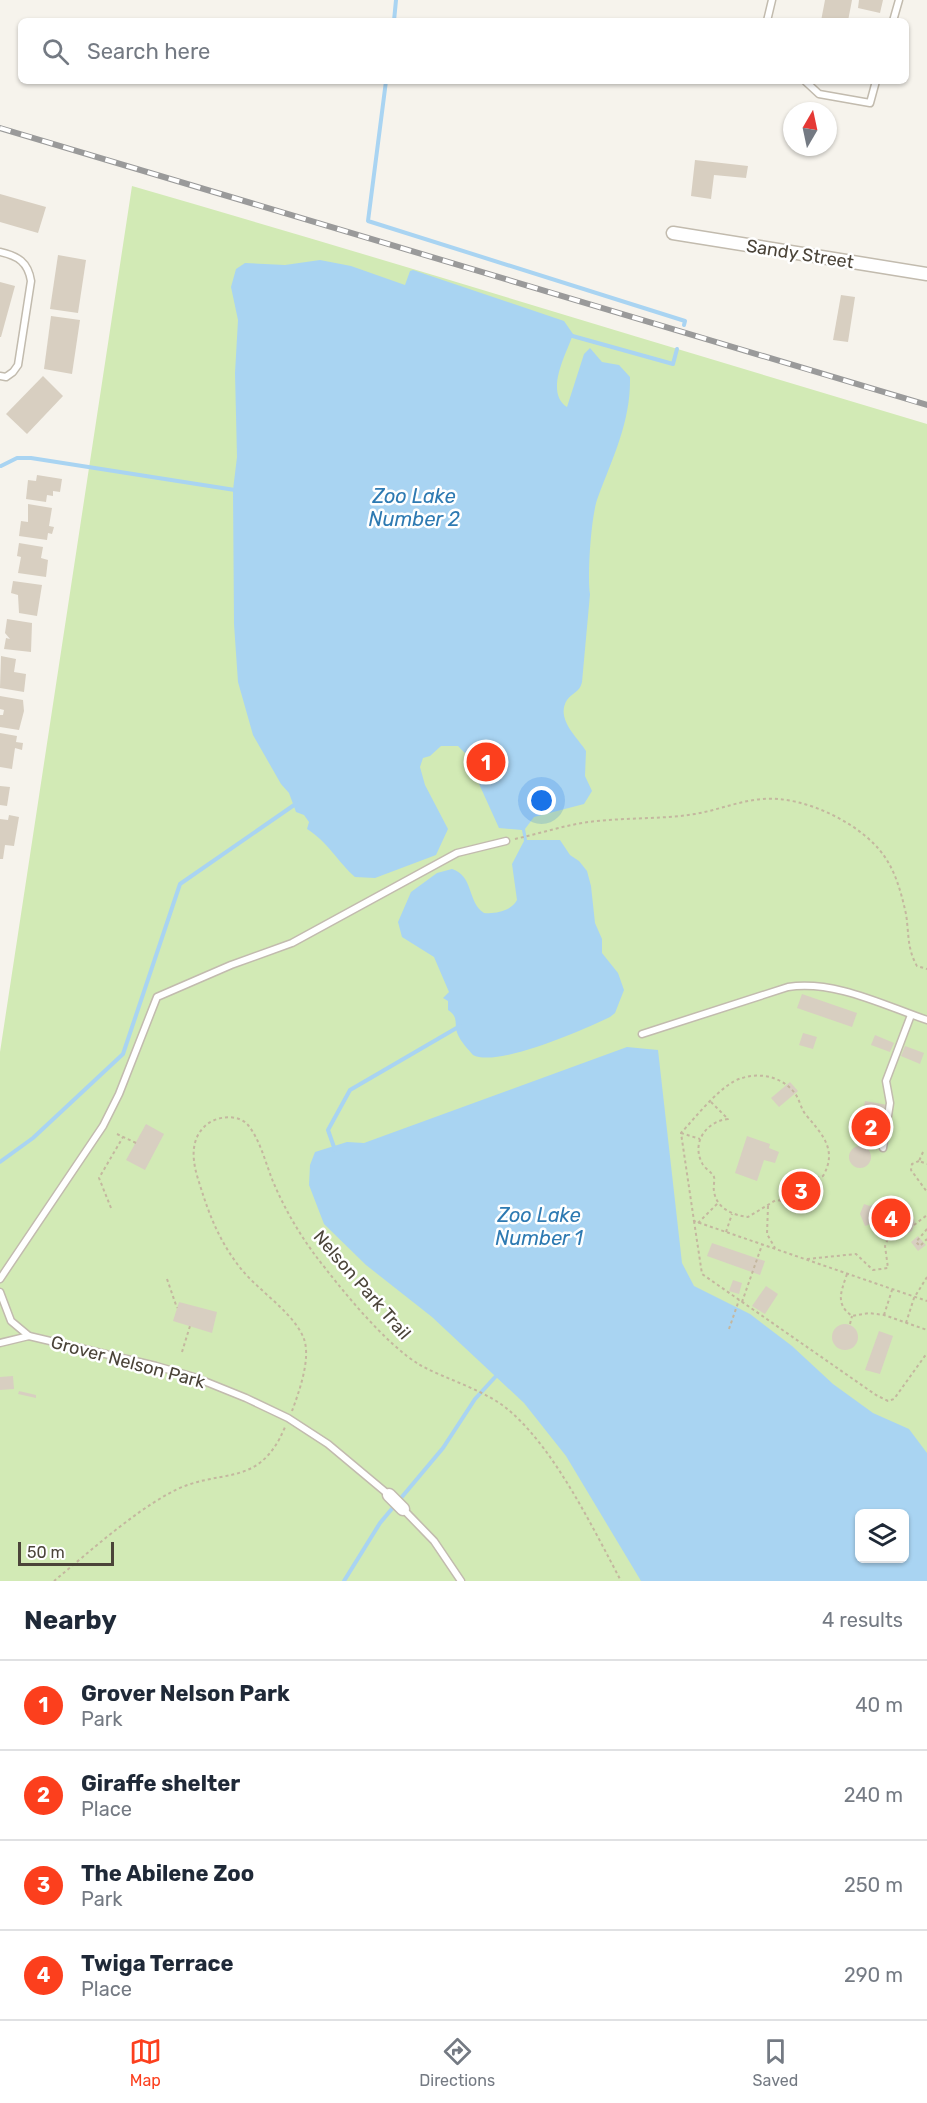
<!DOCTYPE html>
<html lang="en">
<head>
<meta charset="utf-8">
<style>
	:root { --surface:#fff; --page:#f2f2f3; --text:#1f2937; --muted:#747a83; --line:#e0e1e3; --accent:#fc3f1d }
	body { margin:0; font-family:Rubik,sans-serif; background:var(--page); color:var(--text) }
	.controls { position:absolute; right:18px; bottom:18px; display:grid; overflow:hidden; border-radius:9px; box-shadow:0 2px 4px #0004 }
	.controls button { width:54px; height:54px; display:grid; place-items:center; padding:0; border:0; border-bottom:2px solid var(--line); background:var(--surface); color:var(--text); font:30px sans-serif }
	.compass { position:absolute; left:783px; top:102px; width:54px; height:54px; border-radius:50%; background:var(--surface); box-shadow:0 2px 4px #0004; rotate:9deg }
	.scale { position:absolute; left:18px; bottom:15px; width:96px; box-sizing:border-box; padding-left:6px; border:3px solid #4b4439; border-top:0; font-size:16px; line-height:21px; white-space:nowrap; color:#4b4439; -webkit-text-stroke:4px #fff; paint-order:stroke }
	.you { position:absolute; left:542px; top:801px; width:21px; height:21px; margin:-15px; border:4px solid #fff; border-radius:50%; background:#1a73e8; box-shadow:0 0 0 9px #1a73e833 }
	.badge { display:grid; place-items:center; width:39px; height:39px; border-radius:50%; background:var(--accent); color:#fff; font-size:20px; font-weight:700 }
	.pin { position:absolute; translate:-50% -50%; border:3px solid #fff; box-shadow:0 2px 6px #0006 }
	.list { margin:0; padding:0; list-style:none }
	h2 { display:flex; justify-content:space-between; align-items:center; height:78px; margin:0; padding:0 24px; font-size:26px }
	h2 small { font-size:20px; font-weight:400; color:var(--muted) }
	.list li { display:grid; grid-template-columns:39px 1fr auto; gap:18px; align-items:center; box-sizing:border-box; height:90px; padding:0 24px; border-top:2px solid var(--line) }
	.list b { display:block; font-size:22px; white-space:nowrap }
	.list p { margin:0; font-size:20px; white-space:nowrap; color:var(--muted) }
	.list em { font-size:20px; font-style:normal; color:var(--muted) }
	.icon { flex:none; width:33px; height:33px; fill:none; stroke:currentColor; stroke-width:2; stroke-linecap:round; stroke-linejoin:round }
	.map { position:relative; flex:none; width:927px; height:1581px; overflow:hidden }
	.search { position:absolute; background:var(--surface); box-shadow:0 2px 4px #0004; left:18px; right:18px; top:18px; height:66px; display:flex; align-items:center; gap:15px; box-sizing:border-box; padding:0 21px; border-radius:9px; color:var(--muted); font-size:22px }
	.sheet { height:438px; background:var(--surface) }
	nav { display:flex; justify-content:space-around; align-items:center; box-sizing:border-box; height:84px; border-top:2px solid var(--line); background:var(--surface); font-size:16px; color:var(--muted) }
	nav a { display:grid; justify-items:center; gap:3px }
	nav .on { color:var(--accent) }
	.map>svg:first-child { display:block }
	.green { fill:#d2eab5; fill-rule:evenodd }
	.water { fill:#a9d4f2; fill-rule:evenodd }
	.lines { fill:none; stroke-linecap:round; stroke-linejoin:round }
	.stream { stroke:#a9d4f2; stroke-width:4 }
	.building { fill:#d8cfc1 }
	.lane-casing { stroke:#c2bbae; stroke-width:9 }
	.street-casing { stroke:#c2bbae; stroke-width:15 }
	.path { stroke:#c4b79f; stroke-width:2; stroke-dasharray:3 3; stroke-linecap:butt }
	.lane { stroke:#fff; stroke-width:6 }
	.street { stroke:#fff; stroke-width:12 }
	.rail-casing { stroke:#9a9a9a; stroke-width:6 }
	.rail { stroke:#fff; stroke-width:4; stroke-dasharray:11; stroke-linecap:butt }
	.labels { text-anchor:middle; dominant-baseline:central; stroke-width:5; stroke-linejoin:round; paint-order:stroke }
	.street-label { font-size:18px; fill:#4b4439; stroke:#fff }
	.water-label { font-size:20px; font-style:italic; fill:#2e7ab2; stroke:#fff }
</style>
</head>
<body>
<div class="map">
<svg width="927" height="1581" viewBox="0 0 927 1581">
	<rect width="100%" height="100%" fill="#f6f3ec"/>
	<!-- green -->
	<path class="green" d="M 132,186 C 398,263 662,345 927,424 L 927,1581 L 0,1581 L 0,1052 ZM 860,1514 L 904,1514 L 904,1558 L 860,1558 Z"/>
	<!-- water -->
	<g class="water">
		<path d="M 320,260 L 351,266 L 405,285 L 410,271 L 413,270 L 564,321 L 573,334 C 567,353 544,392 567,407 L 584,354 L 590,348 L 602,362 L 619,365 L 630,377 C 631,421 613,457 598,497 C 591,514 587,577 590,594 L 582,682 C 580,692 573,692 567,700 C 555,719 578,738 586,751 L 585,776 L 592,791 L 584,804 L 534,817 L 525,829 L 527,840 L 560,840 L 570,855 L 579,861 L 587,871 L 591,886 L 595,923 L 602,939 L 602,953 L 618,973 L 624,990 L 615,1013 L 610,1017 C 585,1029 497,1068 473,1055 C 468,1049 461,1042 458,1035 C 453,1024 460,1018 448,1010 L 448,1001 L 443,998 L 449,992 L 434,957 L 402,937 L 398,922 L 411,892 L 437,873 L 452,869 C 474,876 467,902 484,913 C 496,914 511,911 517,900 L 512,864 L 524,841 L 522,830 L 499,828 L 465,753 L 458,746 L 441,746 L 430,756 L 423,758 L 420,767 L 425,785 L 448,829 L 436,855 L 375,878 L 355,877 C 337,861 328,842 307,829 L 309,822 L 304,815 L 296,812 L 289,793 L 281,784 L 253,735 L 238,682 L 234,624 L 233,490 L 237,457 L 235,373 L 238,320 L 231,287 L 236,269 L 245,263 L 285,265 Z"/>
		<path d="M 627,1047 L 658,1050 L 682,1263 L 694,1286 L 750,1314 L 792,1346 L 833,1384 L 873,1413 L 909,1429 L 927,1453 L 927,1581 L 641,1581 L 566,1456 L 524,1403 L 432,1317 L 366,1265 L 324,1224 L 309,1185 L 310,1165 L 315,1152 L 347,1142 L 364,1143 ZM 860,1514 L 904,1514 L 904,1558 L 860,1558 Z"/>
	</g>
	<g class="lines">
		<!-- stream -->
		<g class="stream">
			<polyline points="394,21 396,0"/>
			<polyline points="386,81 368,221 685,321 684,325"/>
			<polyline points="569,335 673,364 677,349"/>
			<polyline points="1,466 17,458 31,458 235,490"/>
			<polyline points="335,1150 328,1130 350,1090 460,1026"/>
			<polyline points="0,1162 33,1138 123,1054 180,884 297,803"/>
			<polyline points="344,1581 380,1523 443,1448 475,1399 497,1375"/>
		</g>
	</g>
	<!-- building -->
	<g class="building">
		<polygon points="825,0 852,0 848,21 821,21"/>
		<polygon points="859,0 883,0 880,13 858,8"/>
		<polygon points="695,160 748,166 746,178 714,175 711,199 691,196"/>
		<polygon points="0,194 46,207 38,233 0,222"/>
		<polygon points="58,255 86,260 78,313 50,309"/>
		<polygon points="0,282 15,286 1,337 0,337"/>
		<polygon points="841,295 855,297 848,342 833,340"/>
		<polygon points="51,316 80,320 72,374 44,369"/>
		<polygon points="43,376 63,396 27,434 6,414"/>
		<polygon points="37,475 62,479 60,492 53,491 53,496 47,495 46,502 26,499 28,480 36,481"/>
		<polygon points="28,504 52,508 49,526 54,527 52,534 48,533 47,540 19,536 21,521 28,522"/>
		<polygon points="19,543 43,547 41,558 48,560 46,577 18,573 21,557 17,556"/>
		<polygon points="13,581 42,585 37,616 19,613 18,595 11,593"/>
		<polygon points="7,619 32,623 31,652 4,649 6,638 10,639 5,633"/>
		<polygon points="1,656 16,659 14,672 26,674 24,692 0,688"/>
		<polygon points="0,696 23,700 24,711 19,730 0,727 0,715 3,715 4,710 0,709"/>
		<polygon points="0,733 17,736 16,742 23,743 22,750 15,748 12,769 0,767"/>
		<polygon points="0,786 10,787 7,806 0,805"/>
		<polygon points="9,815 19,817 14,846 5,845 3,859 0,859 0,819 8,820"/>
		<polygon points="802,994 857,1013 852,1027 797,1008"/>
		<polygon points="803,1033 817,1037 813,1049 799,1045"/>
		<polygon points="875,1035 894,1043 890,1052 871,1045"/>
		<polygon points="905,1046 924,1053 920,1064 901,1056"/>
		<polygon points="790,1082 798,1091 779,1107 771,1098"/>
		<polygon points="865,1101 887,1105 880,1144 858,1140"/>
		<polygon points="146,1124 164,1134 145,1170 126,1160"/>
		<polygon points="747,1136 770,1144 769,1148 779,1152 775,1163 764,1160 757,1181 735,1173"/>
		<circle cx="860" cy="1157" r="11"/>
		<polygon points="878,1202 911,1214 915,1222 912,1231 903,1235 871,1224 865,1226 860,1214 864,1204 870,1206"/>
		<polygon points="918,1236 926,1245 918,1251 911,1242"/>
		<polygon points="712,1243 765,1261 760,1275 707,1256"/>
		<polygon points="733,1280 742,1283 739,1294 729,1291"/>
		<polygon points="766,1286 778,1294 765,1314 752,1306"/>
		<polygon points="179,1302 217,1312 212,1333 173,1321"/>
		<circle cx="845" cy="1337" r="13"/>
		<polygon points="879,1331 893,1336 880,1374 865,1370"/>
		<polygon points="13,1376 14,1389 0,1390 0,1377"/>
		<polygon points="19,1391 36,1395 36,1398 18,1394"/>
	</g>
	<g class="lines">
		<!-- lane casing -->
		<g class="lane-casing">
			<g id="lane">
				<polyline points="767,21 772,0"/>
				<polyline points="893,21 899,0"/>
				<polyline points="805,81 819,94 870,103 876,81"/>
				<path d="M 0,252 C 18,256 28,262 31,281 L 18,365 L 13,372 L 6,377 L 0,376"/>
				<path d="M 642,1034 L 788,987 C 835,980 883,1005 927,1020"/>
				<polyline points="883,1148 890,1103 886,1081 911,1015"/>
				<polyline points="0,1279 103,1126 119,1094 157,997 231,965 292,943 457,853 506,841"/>
				<polyline points="0,1292 11,1321 29,1336 156,1366 194,1377 246,1398 288,1418 328,1444 389,1495"/>
				<polyline points="0,1343 29,1336"/>
				<polyline points="403,1509 434,1541 461,1581"/>
			</g>
		</g>
		<!-- street casing -->
		<g class="street-casing">
			<g id="street">
				<polyline points="673,233 927,274"/>
				<polyline points="389,1495 403,1509"/>
			</g>
		</g>
		<!-- path -->
		<g class="path">
			<path d="M 515,839 C 537,834 559,827 582,823 C 619,817 658,820 695,814 C 718,810 739,801 762,799 C 804,795 867,825 888,862 C 897,877 902,896 906,914 C 909,933 907,949 917,966 L 927,969"/>
			<path d="M 711,1102 L 728,1119 C 707,1121 691,1142 702,1163 C 704,1168 712,1172 714,1177 C 715,1180 713,1187 714,1191 C 716,1208 732,1215 748,1217 L 776,1200 C 799,1204 792,1193 805,1182 C 811,1178 817,1178 823,1176 C 838,1150 822,1134 806,1115 C 801,1109 800,1101 796,1095 C 784,1077 761,1072 742,1078 C 722,1083 695,1118 681,1133 L 694,1221 L 927,1301"/>
			<polyline points="681,1133 700,1139"/>
			<polyline points="117,1134 136,1143"/>
			<polyline points="923,1152 919,1161 927,1164"/>
			<polyline points="919,1161 912,1164 911,1170 927,1192"/>
			<polyline points="768,1206 767,1234 775,1248"/>
			<polyline points="111,1208 99,1178 123,1137"/>
			<polyline points="694,1221 702,1274 876,1395 888,1401 894,1399 927,1353"/>
			<polyline points="698,1223 718,1203"/>
			<polyline points="914,1225 927,1215"/>
			<polyline points="927,1229 916,1242 920,1246 927,1239"/>
			<polyline points="726,1232 732,1214"/>
			<polyline points="807,1259 856,1254 873,1270 888,1268 885,1246 891,1231"/>
			<path d="M 847,1274 C 841,1292 835,1304 852,1316 L 869,1313 L 884,1315 L 927,1330"/>
			<polyline points="167,1279 177,1308"/>
			<polyline points="742,1302 762,1245"/>
			<polyline points="884,1315 892,1290"/>
			<polyline points="906,1323 914,1298 927,1277"/>
			<polyline points="850,1324 852,1316"/>
			<polyline points="729,1329 739,1300"/>
			<polyline points="182,1352 190,1326"/>
			<path d="M 292,1411 C 299,1392 311,1359 304,1339 C 295,1314 259,1291 242,1270 C 220,1243 209,1215 199,1182 C 193,1164 189,1142 204,1127 C 214,1116 238,1113 248,1125 C 260,1140 265,1161 272,1179 C 283,1206 298,1232 315,1255 C 341,1289 385,1344 420,1365 C 449,1381 487,1390 512,1413 C 556,1452 593,1528 621,1581"/>
			<path d="M 54,1581 C 88,1553 130,1515 168,1494 C 218,1465 258,1492 285,1427"/>
		</g>
		<!-- lane -->
		<use href="#lane" class="lane"/>
		<!-- street -->
		<use href="#street" class="street"/>
		<!-- rail casing -->
		<g class="rail-casing">
			<polyline id="rail" points="0,128 927,405"/>
		</g>
		<!-- rail -->
		<use href="#rail" class="rail"/>
	</g>
	<g class="labels">
		<!-- street labels -->
		<g class="street-label">
			<text transform="translate(800 254) rotate(9)">Sandy Street</text>
			<text transform="translate(362 1285) rotate(49)">Nelson Park Trail</text>
			<text transform="translate(128 1362) rotate(15)">Grover Nelson Park</text>
		</g>
		<!-- water labels -->
		<g class="water-label">
			<text x="414" y="496">Zoo Lake<tspan x="414" dy="23">Number 2</tspan></text>
			<text x="539" y="1215">Zoo Lake<tspan x="539" dy="23">Number 1</tspan></text>
		</g>
	</g>
</svg>
<div class="controls">
<button><svg class="icon" aria-label="layers" viewBox="0 0 24 24"><path d="M12 4l9 5-9 5-9-5zM3 14l9 5 9-5"/></svg></button>
</div>
<svg class="compass" viewBox="-18 -18 36 36"><path d="M0-13l5 13h-10z" fill="#e53935"/><path d="M0 13l5-13h-10z" fill="#747a83"/></svg>
<div class="scale">50 m</div>
<div class="you"></div>
<div class="pin badge" style="left:486px;top:762px">1</div>
<div class="pin badge" style="left:871px;top:1127px">2</div>
<div class="pin badge" style="left:801px;top:1191px">3</div>
<div class="pin badge" style="left:891px;top:1218px">4</div>
<div class="search"><svg class="icon" aria-label="search" viewBox="0 0 24 24"><circle cx="10" cy="10" r="6"/><path d="M15 15l6 6"/></svg>Search here</div>
</div>
<section class="sheet">
<h2>Nearby<small>4 results</small></h2>
<ul class="list">
<li><span class="badge">1</span><div><b>Grover Nelson Park</b><p>Park</p></div><em>40 m</em></li>
<li><span class="badge">2</span><div><b>Giraffe shelter</b><p>Place</p></div><em>240 m</em></li>
<li><span class="badge">3</span><div><b>The Abilene Zoo</b><p>Park</p></div><em>250 m</em></li>
<li><span class="badge">4</span><div><b>Twiga Terrace</b><p>Place</p></div><em>290 m</em></li>
</ul>
</section>
<nav>
<a class="on"><svg class="icon" aria-label="map" viewBox="0 0 24 24"><path d="M3 6l6-2 6 2 6-2v14l-6 2-6-2-6 2zM9 4v14M15 6v14"/></svg>Map</a>
<a><svg class="icon" aria-label="directions" viewBox="0 0 24 24"><path d="M12 3l9 9-9 9-9-9zM9 14v-3h6M13 9l2 2-2 2"/></svg>Directions</a>
<a><svg class="icon" aria-label="saved" viewBox="0 0 24 24"><path d="M7 4h10v16l-5-4-5 4z"/></svg>Saved</a>
</nav>
</body>
</html>
